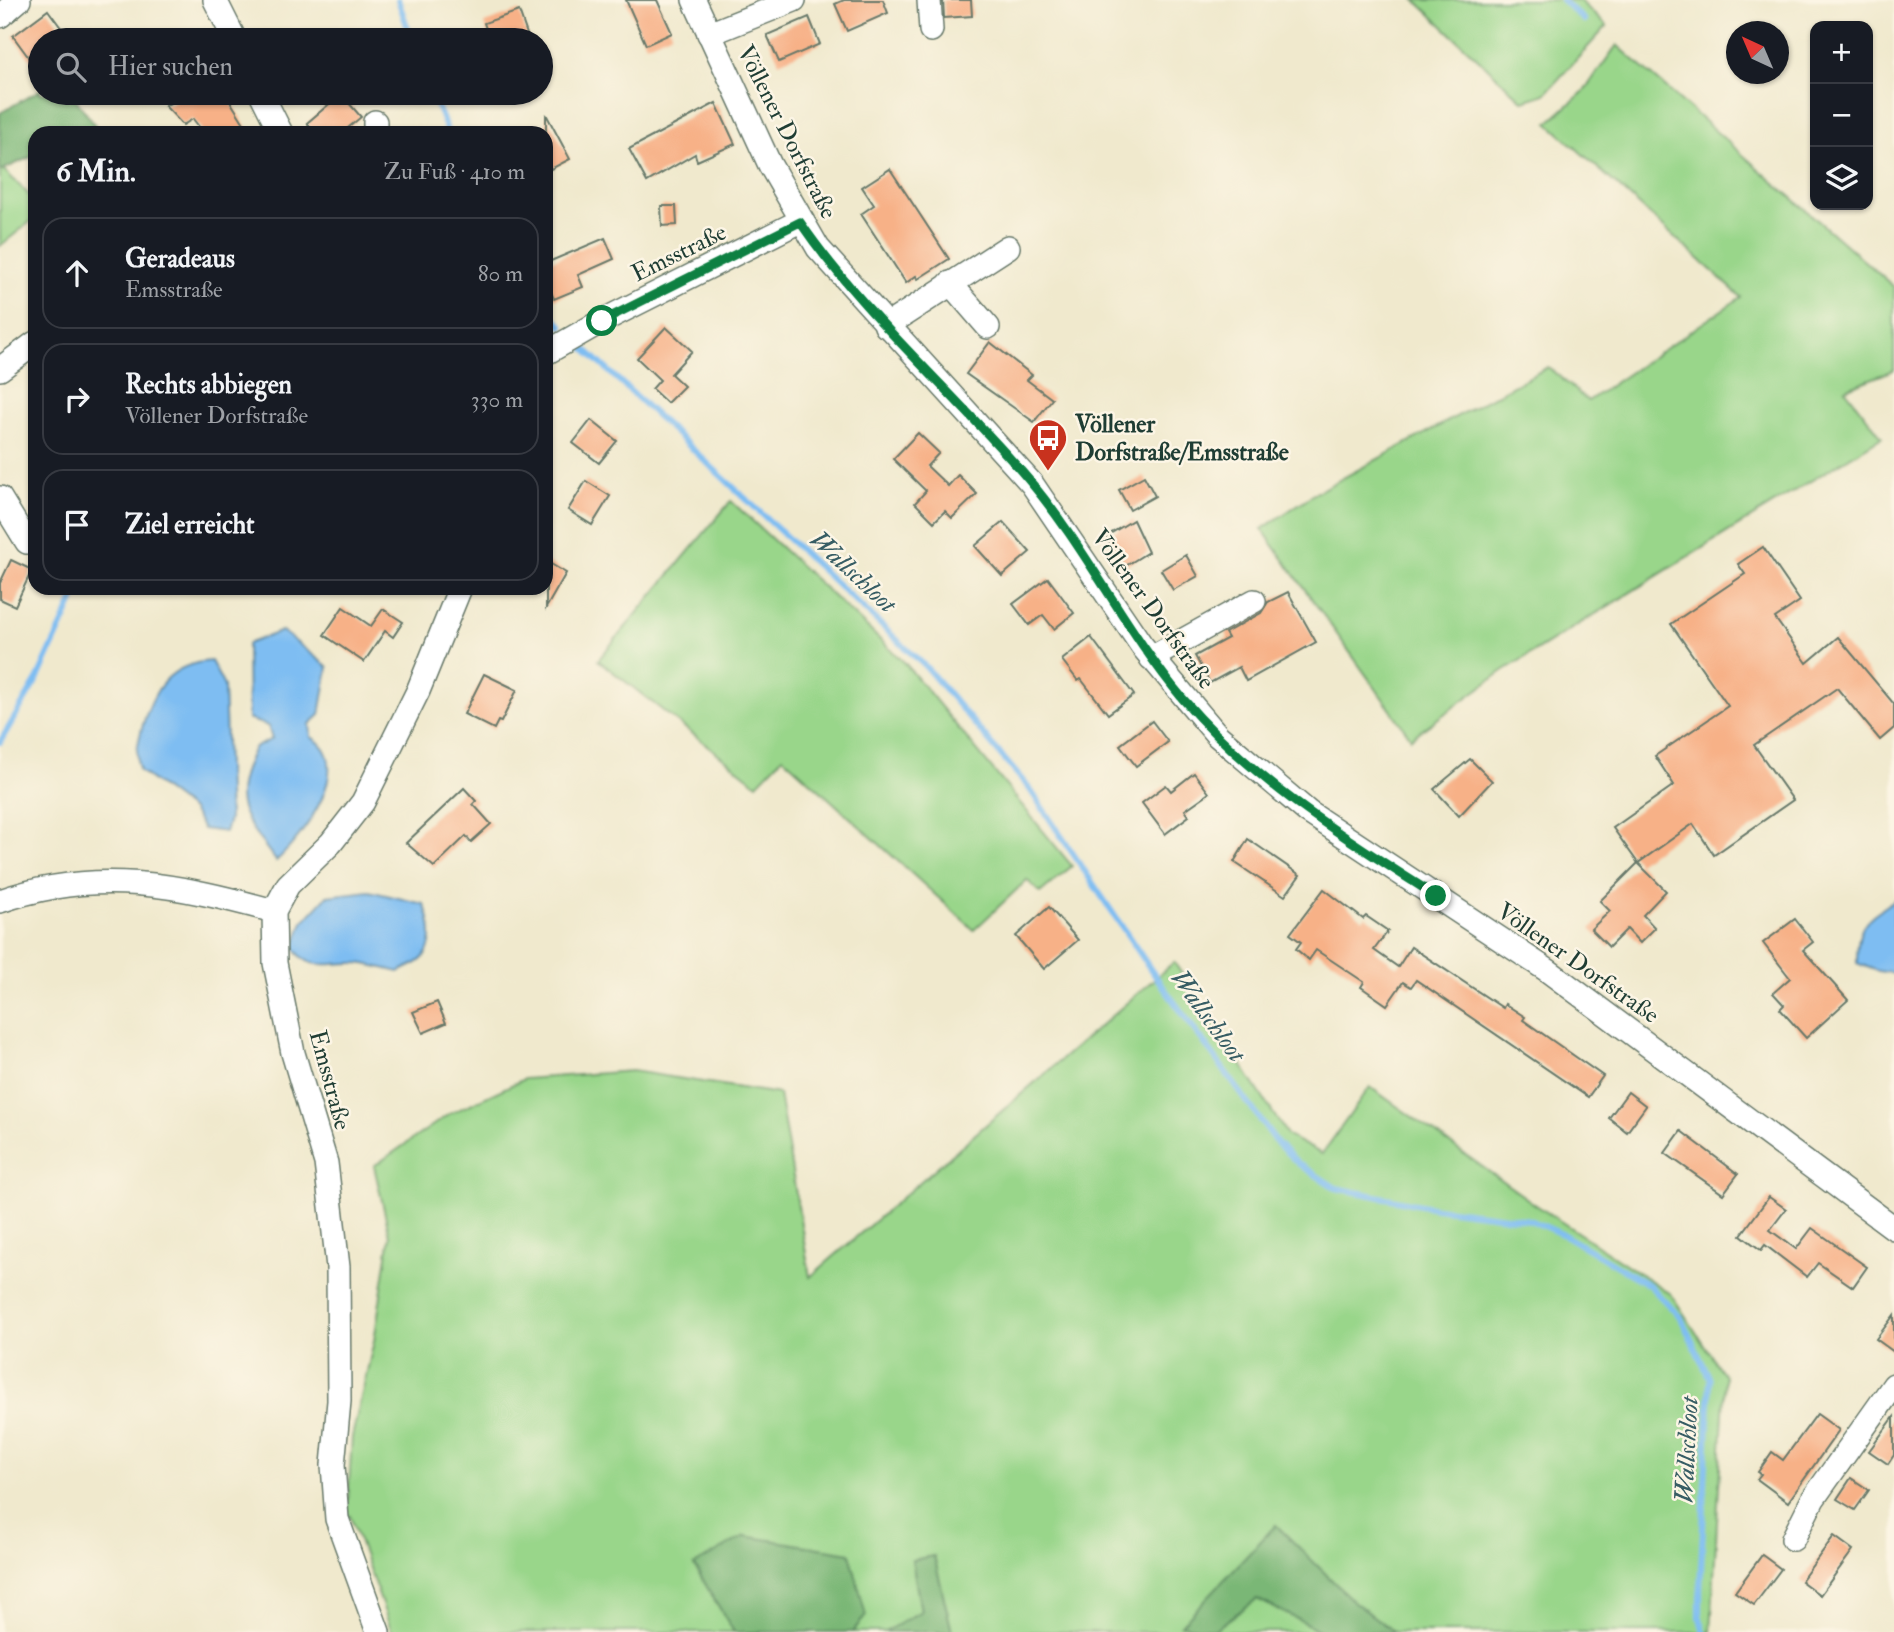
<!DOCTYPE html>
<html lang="de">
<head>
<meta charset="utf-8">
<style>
	:root { --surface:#171b24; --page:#242831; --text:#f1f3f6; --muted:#9ea1a6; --line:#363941 }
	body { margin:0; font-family:"IM FELL Double Pica",serif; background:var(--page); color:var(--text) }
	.controls { position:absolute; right:21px; top:21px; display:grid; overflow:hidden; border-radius:14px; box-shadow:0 2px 5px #0004 }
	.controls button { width:63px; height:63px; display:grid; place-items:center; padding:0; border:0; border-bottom:2px solid var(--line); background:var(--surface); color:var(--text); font:35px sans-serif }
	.compass { position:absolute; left:1726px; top:21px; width:63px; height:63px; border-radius:50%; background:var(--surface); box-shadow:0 2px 5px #0004; rotate:316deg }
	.stop { position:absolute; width:21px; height:21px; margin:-16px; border:5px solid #0b8043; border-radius:50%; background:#fff }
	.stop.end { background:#0b8043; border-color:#fff; box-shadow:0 2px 7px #0008 }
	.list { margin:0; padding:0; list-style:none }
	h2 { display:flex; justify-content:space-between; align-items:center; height:91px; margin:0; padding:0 28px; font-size:30px }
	h2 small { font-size:23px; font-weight:400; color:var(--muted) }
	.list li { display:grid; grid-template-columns:46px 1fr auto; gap:21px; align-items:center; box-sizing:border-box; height:112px; margin:0 14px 14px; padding:0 14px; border:2px solid var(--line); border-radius:21px }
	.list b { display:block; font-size:26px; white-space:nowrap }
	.list p { margin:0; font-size:23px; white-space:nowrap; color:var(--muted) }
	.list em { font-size:23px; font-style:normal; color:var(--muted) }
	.icon { flex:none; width:38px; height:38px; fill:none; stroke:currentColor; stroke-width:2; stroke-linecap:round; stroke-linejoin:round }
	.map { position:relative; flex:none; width:1894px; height:1632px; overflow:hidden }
	.search { position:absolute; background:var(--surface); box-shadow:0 2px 5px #0004; left:28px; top:28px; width:525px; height:77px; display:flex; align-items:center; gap:18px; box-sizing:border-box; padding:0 24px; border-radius:38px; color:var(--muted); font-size:26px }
	.panel { position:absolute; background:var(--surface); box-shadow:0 2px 5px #0004; left:28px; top:126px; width:525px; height:469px; border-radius:21px }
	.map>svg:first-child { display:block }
	.green { fill:#99d68a; stroke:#5c8a5f; stroke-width:2 }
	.forest { fill:#7ab776; stroke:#4c7a55; stroke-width:2 }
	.water { fill:#7ebdf2; stroke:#4e7d93; stroke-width:2 }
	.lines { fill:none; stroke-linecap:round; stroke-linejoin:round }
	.stream { stroke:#7ebdf2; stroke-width:6 }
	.building { fill:#f7b187 }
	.minor-casing { stroke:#68796a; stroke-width:26 }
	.minor { stroke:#fff; stroke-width:23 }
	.route { stroke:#0b8043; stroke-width:9 }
	.labels { text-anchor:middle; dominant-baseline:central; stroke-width:5; stroke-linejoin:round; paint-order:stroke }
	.street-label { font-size:24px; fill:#1f3d34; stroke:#fcf5e5 }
	.poi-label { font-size:24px; font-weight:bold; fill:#1f3d34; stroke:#fcf5e5; text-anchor:start }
	.water-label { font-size:26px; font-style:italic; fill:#375d64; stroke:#fcf5e5 }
</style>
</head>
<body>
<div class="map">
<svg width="1894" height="1632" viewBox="0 0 1894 1632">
	<rect width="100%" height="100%" fill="#fcf5e5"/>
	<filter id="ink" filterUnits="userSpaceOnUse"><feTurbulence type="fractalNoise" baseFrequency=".0143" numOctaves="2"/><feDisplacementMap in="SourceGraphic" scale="14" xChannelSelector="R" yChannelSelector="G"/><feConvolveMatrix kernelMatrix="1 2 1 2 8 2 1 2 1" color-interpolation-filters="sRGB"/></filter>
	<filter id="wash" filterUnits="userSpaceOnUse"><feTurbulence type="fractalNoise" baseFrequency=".00686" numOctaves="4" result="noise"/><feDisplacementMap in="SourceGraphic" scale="28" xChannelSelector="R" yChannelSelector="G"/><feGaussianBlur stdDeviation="1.57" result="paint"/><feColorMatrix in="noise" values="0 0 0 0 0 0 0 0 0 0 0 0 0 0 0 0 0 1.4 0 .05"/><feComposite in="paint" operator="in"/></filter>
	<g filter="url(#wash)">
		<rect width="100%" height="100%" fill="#f0e9cd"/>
		<!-- green -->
		<g class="green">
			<polygon points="1415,0 1579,0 1607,26 1545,94 1523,101"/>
			<polygon points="1617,45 1894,287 1894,370 1845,389 1882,437 1503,671 1411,738 1262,529 1315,493 1548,367 1588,401 1741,297 1548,123 1583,92"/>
			<polygon points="4,170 35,201 35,218 0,246 0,171"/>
			<polygon points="731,501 904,662 1072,866 1040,893 1027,880 974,930 783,757 757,784 598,660"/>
			<polygon points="1174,962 1288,1136 1322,1154 1370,1087 1536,1205 1671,1294 1725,1377 1711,1632 1394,1632 1353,1601 1276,1525 1214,1630 1257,1599 1323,1632 952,1632 934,1556 912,1560 921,1611 885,1632 852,1632 866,1616 694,1565 734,1632 392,1632 350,1516 347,1517 352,1437 374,1341 390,1236 374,1166 449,1114 524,1079 632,1071 779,1094 810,1277"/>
		</g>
		<!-- forest -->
		<g class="forest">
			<polygon points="40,90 40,93 71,93 97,128 85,133 35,133 35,155 0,171 0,113"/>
			<polygon points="1276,1525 1353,1601 1394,1632 1323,1632 1257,1599 1214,1630 1181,1625"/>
			<polygon points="745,1536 850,1553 866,1616 852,1632 734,1632 694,1565"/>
			<polygon points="934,1556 952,1632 885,1632 921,1611 912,1560"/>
		</g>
		<!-- water -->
		<g class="water">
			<path d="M 282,631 L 328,667 L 320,715 L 310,724 L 311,737 C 358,763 303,837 276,861 C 242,815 227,805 254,748 L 272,739 L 268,726 L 248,719 L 247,644 Z"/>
			<path d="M 211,661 L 224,686 L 229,819 L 225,832 L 203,829 L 192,810 L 140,771 C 134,757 138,743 142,728 C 153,690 168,664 211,661 Z"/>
			<path d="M 369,891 L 424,904 C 431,920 436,943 423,958 C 418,964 406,968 399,972 C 384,969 368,963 354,963 C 330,962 308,973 294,947 L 303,922 L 327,896 Z"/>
			<path d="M 1894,900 L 1894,973 L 1877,971 L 1857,963 C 1857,923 1864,921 1894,900 Z"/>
		</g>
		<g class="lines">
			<!-- stream -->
			<g class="stream">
				<polyline points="398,0 412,40"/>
				<polyline points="1562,0 1584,20"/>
				<polyline points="432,93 448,133"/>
				<polyline points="546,310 562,326"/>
				<polyline points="584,348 925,666 1029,788 1151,970 1278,1144 1299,1164 1336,1188 1436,1208 1530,1220 1564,1235 1649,1285 1681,1318 1710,1379 1700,1591 1700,1618 1704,1632"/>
				<polyline points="0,742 38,678 79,588"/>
			</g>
		</g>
		<g id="blocks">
			<!-- building -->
			<g class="building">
				<polygon points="626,0 657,0 672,33 646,45"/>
				<polygon points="844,0 883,0 888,13 847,31 835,4"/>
				<polygon points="943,0 971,0 972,16 944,18"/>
				<polygon points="48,10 70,40 40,40 40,73 13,36"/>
				<polygon points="519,11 529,40 490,40 484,23"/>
				<polygon points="809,17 820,44 779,62 767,35"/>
				<polygon points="188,93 225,93 250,133 204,133 193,119 183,125 165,106"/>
				<polygon points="341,94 361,117 342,133 315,133 307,123"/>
				<polygon points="716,103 735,144 697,161 695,154 647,182 629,149"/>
				<polygon points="546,114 570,159 551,169 546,160"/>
				<polygon points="890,169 949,259 918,279 916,276 906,283 861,214 874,205 862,187"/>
				<polygon points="661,206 676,206 677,225 662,226"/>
				<polygon points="605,238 614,259 578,275 583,287 554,299 546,280 546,263"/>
				<polygon points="666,327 692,351 671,374 684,386 667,403 652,389 660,380 637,358"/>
				<polygon points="990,342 1032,375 1027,380 1052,399 1034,422 966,374"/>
				<polygon points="591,420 617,441 599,463 573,443"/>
				<polygon points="918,433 939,453 927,466 948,486 958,475 977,494 952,518 945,511 934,522 915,503 926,491 893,459"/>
				<polygon points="1144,476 1155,496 1130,510 1119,490"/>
				<polygon points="586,481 610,496 592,525 568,510"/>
				<polygon points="1133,520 1148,552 1124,567 1105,537"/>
				<polygon points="1003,522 1030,552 1002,576 975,546"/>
				<polygon points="1763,547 1800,601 1775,618 1807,663 1838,637 1894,704 1894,728 1880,740 1837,688 1754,745 1793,800 1714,855 1693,824 1638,863 1613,828 1674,785 1655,756 1728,706 1671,624 1745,574 1738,564"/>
				<polygon points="1186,555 1198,576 1173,590 1161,570"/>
				<polygon points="11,560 32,570 15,606 0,599 0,583"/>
				<polygon points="546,561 566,573 546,608"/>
				<polygon points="1048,578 1074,613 1054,629 1043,615 1029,625 1013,604"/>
				<polygon points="1288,592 1316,642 1246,681 1239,667 1210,683 1195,656 1228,638 1225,633 1261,613 1268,602"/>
				<polygon points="343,607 371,626 383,609 403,622 393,637 385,631 364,662 324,635"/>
				<polygon points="1091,637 1134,695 1108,714 1081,679 1078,681 1062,660"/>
				<polygon points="484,674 517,690 501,722 498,721 494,729 464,714"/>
				<polygon points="1152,721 1168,742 1136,766 1120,745"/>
				<polygon points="1470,759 1492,781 1459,816 1434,789"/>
				<polygon points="1194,773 1209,793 1185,810 1189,816 1165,834 1142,803 1166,785 1171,791"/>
				<polygon points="464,788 476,801 473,804 491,824 471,842 466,836 434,867 406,843"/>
				<polygon points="1248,839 1300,875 1285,896 1234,862"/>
				<polygon points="1638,863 1666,891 1643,915 1655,928 1640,943 1627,929 1609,947 1591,929 1610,911 1600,901"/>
				<polygon points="1324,889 1363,919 1366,916 1388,931 1374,950 1398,967 1411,947 1503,1008 1505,1004 1525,1017 1523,1020 1603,1076 1588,1097 1416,980 1411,987 1403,982 1387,1005 1361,987 1364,982 1316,950 1309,960 1296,949 1301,942 1290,934"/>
				<polygon points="1049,907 1078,940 1044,969 1016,936"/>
				<polygon points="1795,919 1813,942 1803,950 1848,1000 1806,1038 1780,1009 1784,1005 1773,993 1790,978 1763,943"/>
				<polygon points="437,1002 446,1023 423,1033 413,1012"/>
				<polygon points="1628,1092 1646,1106 1627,1132 1609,1118"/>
				<polygon points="1681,1131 1738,1174 1723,1194 1665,1153"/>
				<polygon points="1769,1197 1786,1209 1770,1230 1796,1249 1812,1228 1867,1267 1853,1287 1818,1263 1807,1277 1765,1245 1761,1250 1741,1235"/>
				<polygon points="1894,1315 1894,1352 1876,1339"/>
				<polygon points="1817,1414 1839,1430 1788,1502 1757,1479 1761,1474 1758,1472 1772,1452 1783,1460"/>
				<polygon points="1894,1417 1894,1455 1888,1464 1869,1451"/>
				<polygon points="1851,1478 1869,1490 1855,1510 1837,1499"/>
				<polygon points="1834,1536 1853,1550 1820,1595 1801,1581"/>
				<polygon points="1762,1555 1781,1569 1754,1605 1735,1592"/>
			</g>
		</g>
	</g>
	<g filter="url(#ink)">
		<use href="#blocks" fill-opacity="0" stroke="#68796a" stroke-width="2"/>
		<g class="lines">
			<!-- minor casing -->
			<g class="minor-casing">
				<g id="minor">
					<polyline points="215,0 235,40"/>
					<polyline points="694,0 770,165 818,248 1032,484 1142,646 1218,736 1308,812 1547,970 1894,1228"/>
					<polyline points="929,0 931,30"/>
					<polyline points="0,16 19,0"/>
					<polyline points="709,34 794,0"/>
					<polyline points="261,93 281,133"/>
					<polyline points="375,122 375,133"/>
					<polyline points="950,283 988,327"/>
					<polyline points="886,326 1008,247"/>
					<polyline points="546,353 602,321 800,221"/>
					<polyline points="0,369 35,343"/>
					<polyline points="0,498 27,542"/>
					<polyline points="1151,658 1254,601"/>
					<path d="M 0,901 C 96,867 179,885 274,911"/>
					<polyline points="1793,1539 1813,1499 1894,1385"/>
					<polyline points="378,1632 337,1519 333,1465 339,1401 338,1267 326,1163 293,1053 275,963 274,911 288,885 331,843 363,802 418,691 460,588"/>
				</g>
			</g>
			<!-- minor -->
			<use href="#minor" class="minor"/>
		</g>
	</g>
	<g class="lines" filter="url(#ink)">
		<!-- route -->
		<path class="route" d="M 602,321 L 800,222 C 864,316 954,392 1028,479 C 1086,547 1125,630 1183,699 C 1254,782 1345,838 1436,896"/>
	</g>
	<!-- icons -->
	<defs>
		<g id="bus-pin" transform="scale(2.0125)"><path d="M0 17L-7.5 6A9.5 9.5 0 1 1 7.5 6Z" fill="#c8321e" stroke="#fcf5e5"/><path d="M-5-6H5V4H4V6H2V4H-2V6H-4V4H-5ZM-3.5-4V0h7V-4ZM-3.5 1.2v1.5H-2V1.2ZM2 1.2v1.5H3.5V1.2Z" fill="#fff"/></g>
	</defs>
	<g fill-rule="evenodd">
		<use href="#bus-pin" x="1048" y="438"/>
	</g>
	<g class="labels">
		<!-- street labels -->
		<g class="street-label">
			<text transform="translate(787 132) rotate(63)">Völlener Dorfstraße</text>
			<text transform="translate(679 253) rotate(-26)">Emsstraße</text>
			<text transform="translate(1153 609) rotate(54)">Völlener Dorfstraße</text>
			<text transform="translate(1578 963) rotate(35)">Völlener Dorfstraße</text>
			<text transform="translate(330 1080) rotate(75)">Emsstraße</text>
		</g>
		<!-- poi labels -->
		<g class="poi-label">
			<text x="1075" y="424">Völlener<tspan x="1075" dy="28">Dorfstraße/Emsstraße</tspan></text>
		</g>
		<!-- water labels -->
		<g class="water-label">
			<text transform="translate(853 572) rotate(43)">Wallschloot</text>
			<text transform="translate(1208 1016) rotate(54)">Wallschloot</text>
			<text transform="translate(1687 1450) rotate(-87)">Wallschloot</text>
		</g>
	</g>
</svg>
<div class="controls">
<button>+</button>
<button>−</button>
<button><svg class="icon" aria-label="layers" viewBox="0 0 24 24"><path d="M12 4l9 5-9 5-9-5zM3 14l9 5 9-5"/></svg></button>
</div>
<svg class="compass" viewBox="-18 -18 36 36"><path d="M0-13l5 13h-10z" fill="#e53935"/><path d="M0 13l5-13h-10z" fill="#9ea1a6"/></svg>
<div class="stop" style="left:602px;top:321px"></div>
<div class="stop end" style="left:1436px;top:896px"></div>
<div class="search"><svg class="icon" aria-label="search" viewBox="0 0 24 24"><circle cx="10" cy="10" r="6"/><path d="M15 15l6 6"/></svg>Hier suchen</div>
<section class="panel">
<h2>6 Min.<small>Zu Fuß · 410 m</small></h2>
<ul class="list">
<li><svg class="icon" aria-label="ahead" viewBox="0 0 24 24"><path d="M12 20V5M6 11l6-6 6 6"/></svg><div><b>Geradeaus</b><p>Emsstraße</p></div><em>80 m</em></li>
<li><svg class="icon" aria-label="right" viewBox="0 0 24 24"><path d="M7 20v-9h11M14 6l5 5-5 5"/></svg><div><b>Rechts abbiegen</b><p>Völlener Dorfstraße</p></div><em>330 m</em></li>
<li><svg class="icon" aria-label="arrive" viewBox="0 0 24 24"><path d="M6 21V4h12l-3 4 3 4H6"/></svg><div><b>Ziel erreicht</b></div></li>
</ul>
</section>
</div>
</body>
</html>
